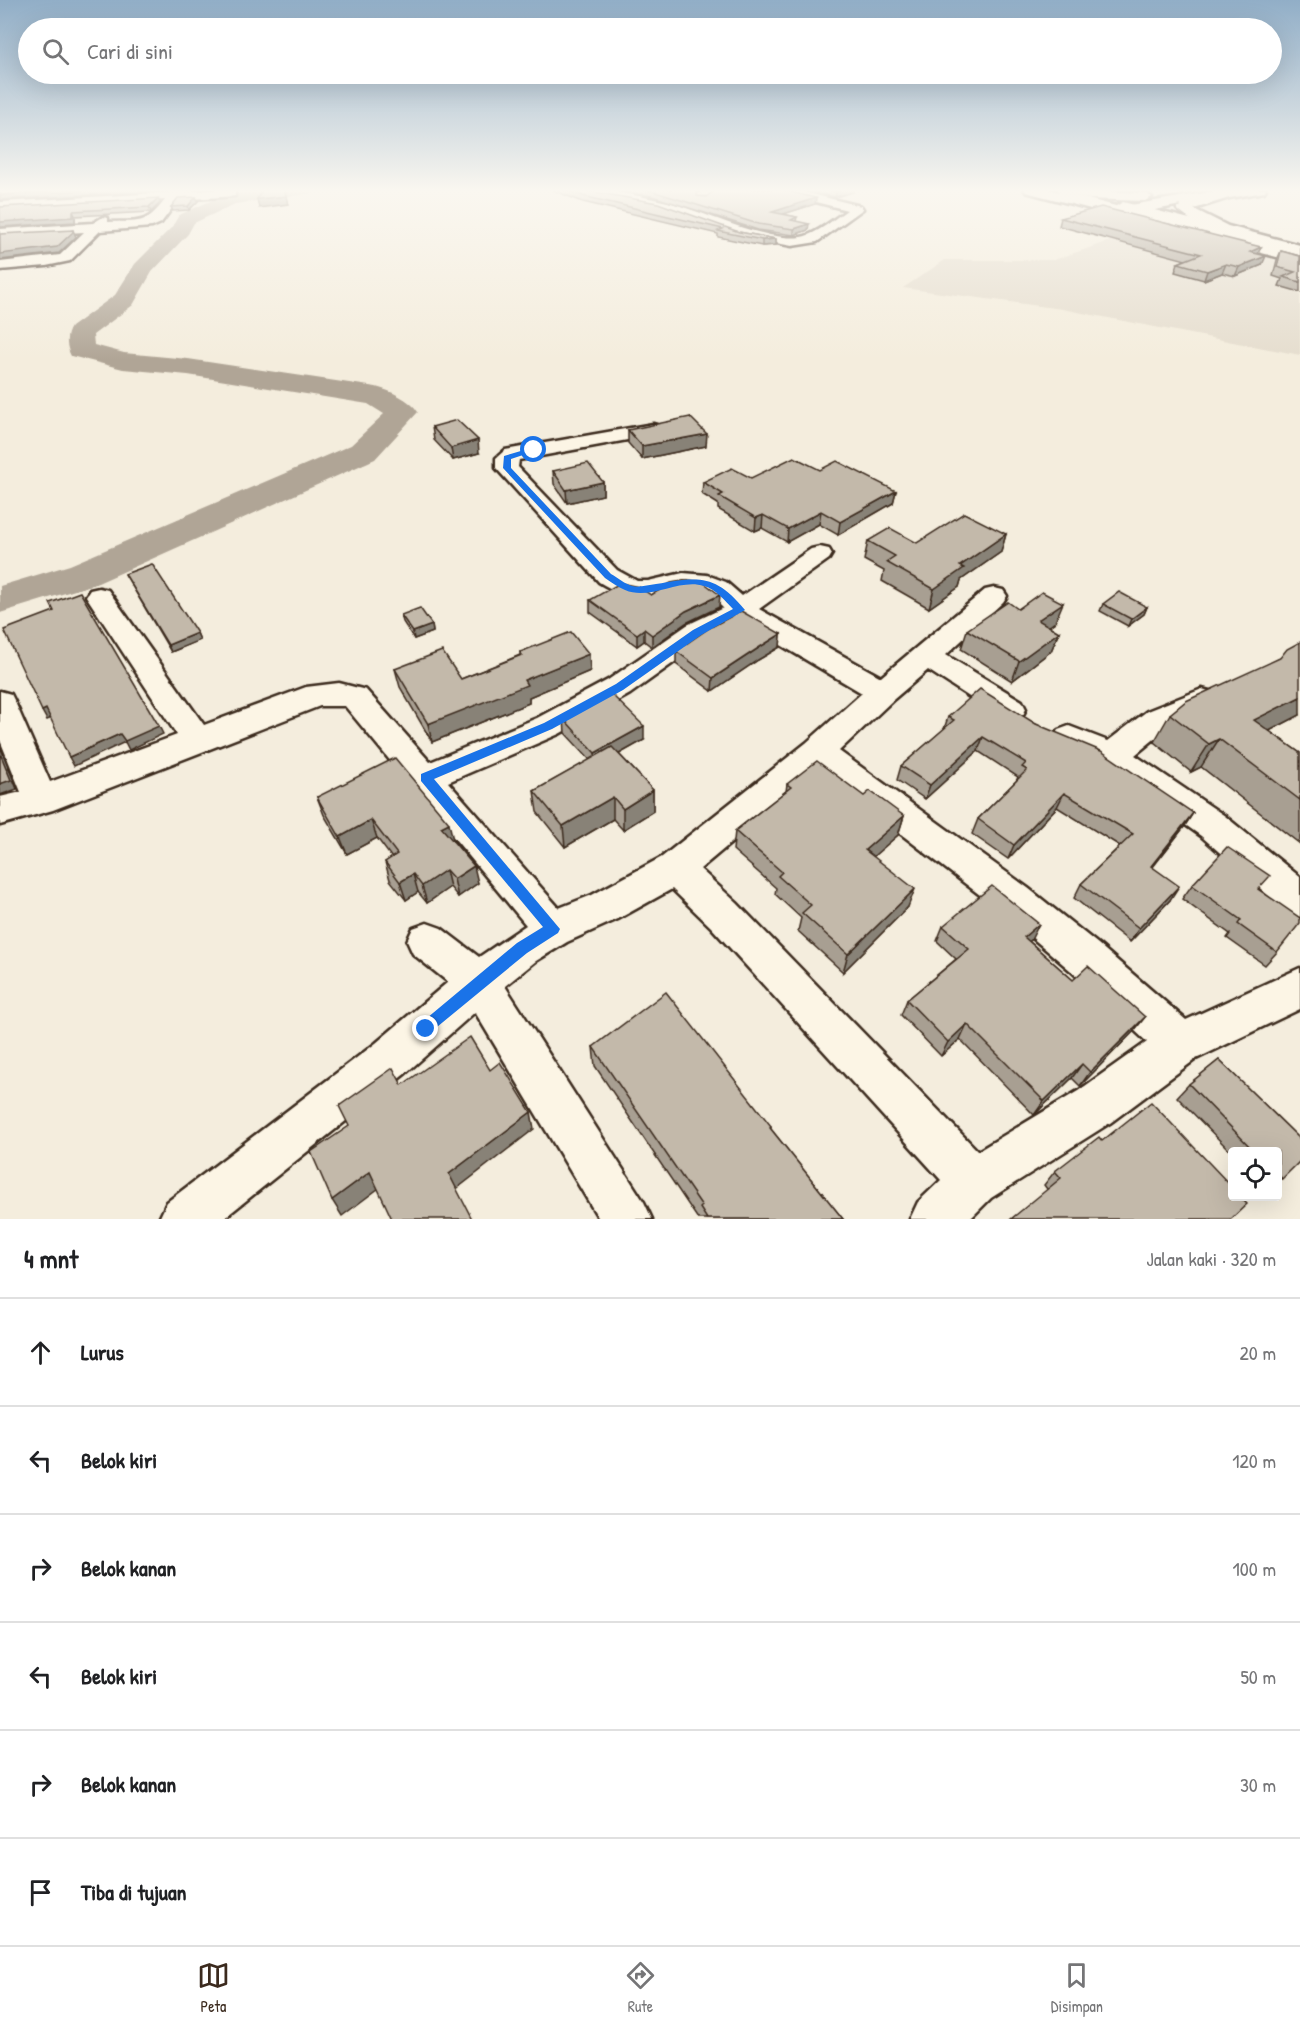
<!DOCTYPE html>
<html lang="id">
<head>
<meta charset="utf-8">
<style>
	:root { --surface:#fff; --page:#f2f2f2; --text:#202124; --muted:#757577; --line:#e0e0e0; --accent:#3b2a1e }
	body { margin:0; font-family:"Patrick Hand",sans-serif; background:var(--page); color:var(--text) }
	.controls { position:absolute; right:18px; bottom:18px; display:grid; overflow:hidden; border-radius:6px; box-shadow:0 6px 24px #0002 }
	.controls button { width:54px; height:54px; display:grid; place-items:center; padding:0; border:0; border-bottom:2px solid var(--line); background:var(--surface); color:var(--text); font:30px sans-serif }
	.stop { position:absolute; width:18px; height:18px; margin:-14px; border:4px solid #1a73e8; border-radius:50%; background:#fff }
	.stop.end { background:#1a73e8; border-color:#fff; box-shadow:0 2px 6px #0008 }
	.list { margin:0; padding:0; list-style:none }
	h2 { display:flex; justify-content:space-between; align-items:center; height:78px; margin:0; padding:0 24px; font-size:26px }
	h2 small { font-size:20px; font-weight:400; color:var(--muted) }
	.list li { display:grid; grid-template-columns:39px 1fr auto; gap:18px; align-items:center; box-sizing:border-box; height:108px; padding:0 24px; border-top:2px solid var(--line) }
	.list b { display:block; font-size:22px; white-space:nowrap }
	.list em { font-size:20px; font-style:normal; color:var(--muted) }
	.icon { flex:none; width:33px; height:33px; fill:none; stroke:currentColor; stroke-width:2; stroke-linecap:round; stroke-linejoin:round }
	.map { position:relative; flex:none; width:1300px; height:1219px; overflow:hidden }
	.search { position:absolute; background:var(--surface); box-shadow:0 6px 24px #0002; left:18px; right:18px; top:18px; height:66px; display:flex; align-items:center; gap:15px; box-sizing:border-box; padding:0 21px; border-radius:33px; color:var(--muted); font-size:22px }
	.sheet { height:726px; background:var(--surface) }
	nav { display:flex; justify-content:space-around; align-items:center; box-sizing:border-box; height:84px; border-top:2px solid var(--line); background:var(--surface); font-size:16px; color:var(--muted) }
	nav a { display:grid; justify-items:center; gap:3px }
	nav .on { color:var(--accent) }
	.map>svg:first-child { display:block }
	.built { fill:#e5ddce }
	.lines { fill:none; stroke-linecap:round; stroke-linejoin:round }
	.river { fill:#b0a596; fill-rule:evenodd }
	.minor-casing { stroke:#3b2a1e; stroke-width:5 }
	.trunk-casing { stroke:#3b2a1e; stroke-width:5 }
	.motorway-casing { stroke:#3b2a1e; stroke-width:5 }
	.minor { fill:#fcf5e5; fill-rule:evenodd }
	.trunk { fill:#fcf5e5; fill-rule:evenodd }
	.motorway { fill:#fcf5e5; fill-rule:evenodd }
	.wall { fill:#a89f92; stroke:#3b2a1e; stroke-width:1.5 }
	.shaded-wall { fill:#888277; stroke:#3b2a1e; stroke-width:1.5 }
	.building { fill:#c3b9aa; stroke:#3b2a1e; stroke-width:1.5 }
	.route { fill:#1a73e8 }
</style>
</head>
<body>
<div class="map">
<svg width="1300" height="1219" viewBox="0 0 1300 1219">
	<rect width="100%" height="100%" fill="#f4eddd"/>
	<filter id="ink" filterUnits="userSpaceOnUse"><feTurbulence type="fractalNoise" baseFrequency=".0167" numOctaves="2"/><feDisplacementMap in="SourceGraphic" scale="12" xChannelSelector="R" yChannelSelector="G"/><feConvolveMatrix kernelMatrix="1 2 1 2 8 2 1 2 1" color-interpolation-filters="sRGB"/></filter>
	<g filter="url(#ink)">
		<!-- built -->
		<polygon class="built" points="1156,225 1300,262 1300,355 1062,309 903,288 945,260 1054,260"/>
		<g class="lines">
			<!-- river -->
			<path class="river" d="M 265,189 L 315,189 L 312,193 L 306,194 L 235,204 L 194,223 L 188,234 L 152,272 L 133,305 L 93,335 L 94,345 L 124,353 L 188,359 L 376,387 C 391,391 410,399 418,412 L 375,459 L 98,583 L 0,613 L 0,586 L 70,565 L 351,445 L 384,414 L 368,404 L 188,375 L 123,369 L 71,356 C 66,347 65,336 71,327 L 115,295 L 135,264 L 172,227 L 179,215 L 224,195 Z"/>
			<!-- minor casing -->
			<g class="minor-casing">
				<g id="minor">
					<path d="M 231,189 L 235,190 L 235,196 L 178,200 L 161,223 L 152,227 L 100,231 L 70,261 L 46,266 L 0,270 L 0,262 L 60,255 L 84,232 L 0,237 L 0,229 L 93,223 L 103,217 L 108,218 L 108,222 C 139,221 145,226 165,200 L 0,210 L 0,202 Z"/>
					<path d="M 572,189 C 602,189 633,194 663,201 C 697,208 776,248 808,235 C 822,230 835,218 847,210 L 773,191 L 771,189 L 791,189 L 861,206 L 863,209 L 817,242 L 792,246 L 739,236 L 659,207 L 578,193 Z"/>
					<polygon points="707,189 721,189 706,200 698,200 698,194"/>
					<path d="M 653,424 L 660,426 L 663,430 L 660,434 L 519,460 L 518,467 L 617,570 L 637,581 L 648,581 L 683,573 L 707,575 L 726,582 L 742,596 L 811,549 L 820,547 L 829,549 L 832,554 L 829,559 L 759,609 L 881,677 L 985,590 L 994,588 L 1003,590 L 1007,596 L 1003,602 L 946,655 L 1022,701 L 1026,709 L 1022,717 L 1011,720 L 1000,717 L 928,670 L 894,699 L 839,751 L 1028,888 L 1098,944 L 1186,1020 L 1300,968 L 1300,1009 L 1196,1059 L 1110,1123 L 991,1198 L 970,1219 L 910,1219 L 918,1202 L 941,1180 L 711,927 L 672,889 L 618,919 L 567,942 L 536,961 L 505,986 L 644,1202 L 652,1219 L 599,1219 L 475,1012 L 406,1073 L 223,1219 L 159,1219 L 167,1202 L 376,1043 L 448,982 L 413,954 L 407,941 L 413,928 L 427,923 L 441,928 L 479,957 L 526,925 L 345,706 L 320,706 L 53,810 L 0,825 L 0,797 L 21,792 L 0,740 L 0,691 L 11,694 L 15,702 L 50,782 L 177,735 L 86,596 L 90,590 L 99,588 L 108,590 L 204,725 L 306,687 L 339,683 L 366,690 L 430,762 L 537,718 L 608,680 L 687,625 L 723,608 C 692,576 684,594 648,597 C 630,599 614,591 599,582 L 496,468 L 496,458 L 505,450 ZM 740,621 L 862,693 L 806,743 L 662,857 L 592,895 L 559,908 L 448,782 L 559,734 L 630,694 L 707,639 ZM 818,770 L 1002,912 L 1070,970 L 1147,1042 L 1078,1091 L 978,1151 L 737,903 L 700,869 Z"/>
					<polygon points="1202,689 1213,692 1217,700 1213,708 1169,727 1135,755 1225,816 1300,877 1300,917 1287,912 1201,836 1101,765 1058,746 1053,738 1058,730 1069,726 1108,741 1147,711"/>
				</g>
			</g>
			<!-- trunk casing -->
			<g class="trunk-casing">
				<polygon id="trunk" points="1024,189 1048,189 1116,206 1123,202 1245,233 1247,236 1245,239 1300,253 1300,263 1211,240 1209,237 1211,234 1151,219 1144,223 1026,192"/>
			</g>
			<!-- motorway casing -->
			<g class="motorway-casing">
				<g id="motorway">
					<polygon points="1057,189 1145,193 1152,197 1145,201 1089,199 1059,192"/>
					<path d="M 1228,189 L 1266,189 L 1264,192 L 1229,198 L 1194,209 L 1228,226 L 1300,245 L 1300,255 C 1260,245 1213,239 1180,212 L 1177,209 L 1181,205 L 1118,217 L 1110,212 L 1118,207 Z"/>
				</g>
			</g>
			<!-- minor -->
			<use href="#minor" class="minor"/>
			<!-- trunk -->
			<use href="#trunk" class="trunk"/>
			<!-- motorway -->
			<use href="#motorway" class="motorway"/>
		</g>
		<!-- wall -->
		<g class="wall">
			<polygon points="550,189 576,189 739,232 776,239 776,245 762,246 718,237 718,234 583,202"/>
			<polygon points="603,189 703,189 697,192 697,196 816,198 815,204 783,214 797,217 796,221 808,230 794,235 758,230 652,196"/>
			<polygon points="800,189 854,189 853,192 835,197"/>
			<polygon points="196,197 198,201 189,210 173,211 171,207"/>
			<polygon points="160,203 151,212 75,216 75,222 0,207"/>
			<polygon points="1061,218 1258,254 1262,265 1235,276 1222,273 1204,280 1175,272 1178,263 1186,260 1059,226"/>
			<polygon points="1281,251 1300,256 1300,292 1279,286 1282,279 1273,276 1277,260"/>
			<polygon points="432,427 479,453 453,460 434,440"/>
			<polygon points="628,430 706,446 642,459 628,443"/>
			<polygon points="820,470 896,491 893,503 838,535 819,524 787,542 762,528 755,531 718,509 718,504 702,494 703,482 751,478"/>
			<polygon points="553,471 603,482 603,495 567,503 554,484"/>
			<polygon points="1006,534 1001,552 961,580 959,587 929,608 882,581 884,571 864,560 868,541 917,543"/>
			<polygon points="125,574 197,633 200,640 171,652"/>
			<polygon points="651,595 719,607 686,623 652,647 644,641 637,646 590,612 590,600"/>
			<polygon points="1103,604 1147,607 1144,614 1128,626 1100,611"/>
			<polygon points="1018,609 1055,622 1049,626 1059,632 1051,651 1012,681 961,649 967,630"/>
			<polygon points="401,615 432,625 433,632 414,639 403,622"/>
			<polygon points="781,634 780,647 758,660 712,691 676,664 676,651"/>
			<polygon points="520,652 590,671 529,697 529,703 432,742 400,687 395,669 461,679 520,655"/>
			<polygon points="1280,658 1300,715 1269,731 1300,753 1300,844 1201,767 1191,772 1154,742 1170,714"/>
			<polygon points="948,717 1036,724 1193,813 1184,827 1153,867 1170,900 1130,942 1074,898 1081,884 1120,846 1057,807 1008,859 972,834 978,819 1016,781 1018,777 978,751 925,799 897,780 901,766 944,729"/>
			<polygon points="564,719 644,740 619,754 653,790 653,811 623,830 613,819 565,847 537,812 534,791 590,760 565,733"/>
			<polygon points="787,784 864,796 904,816 898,835 873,856 908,907 843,972 798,931 801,918 775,894 776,888 733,850 735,831 786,791"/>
			<polygon points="317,797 453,840 478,883 458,897 450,887 427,903 418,892 406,900 390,880 385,862 392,858 377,838 347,854 324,815"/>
			<polygon points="1192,885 1259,890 1277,952 1265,965 1227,938 1230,934 1182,899"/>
			<polygon points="943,926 1031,940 1029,941 1073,980 1145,1017 1133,1032 1080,1086 1072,1078 1034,1115 960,1039 941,1056 901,1015 907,1000 956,959 937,941"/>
			<polygon points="593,1047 771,1126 771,1129 843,1219 698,1219 595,1066"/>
			<polygon points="1219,1060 1300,1139 1300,1161 1278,1182 1278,1152 1233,1152 1233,1154 1177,1097 1189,1084"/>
			<polygon points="1102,1141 1231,1219 1047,1189 1044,1185 1055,1171"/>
		</g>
		<!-- shaded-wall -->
		<g class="shaded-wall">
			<polygon points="106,189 192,189 0,200 0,195"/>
			<polygon points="845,189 854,189 853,192 835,197 836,192"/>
			<polygon points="286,196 288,204 259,208 257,199"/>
			<polygon points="196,197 198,201 189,210 188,206"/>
			<polygon points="158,198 160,203 151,212 149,207"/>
			<polygon points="816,198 815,204 771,218 772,212"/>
			<polygon points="73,211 75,216 75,222 0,227 0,222"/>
			<polygon points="809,224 808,230 794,235 794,229"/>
			<polygon points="73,230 76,237 59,253 0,260 0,254"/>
			<polygon points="776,239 776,245 762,246 762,240"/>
			<polygon points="1261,247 1257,256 1250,252"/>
			<polygon points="1266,256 1262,265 1235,276 1239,267"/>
			<polygon points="1226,264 1222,273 1204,280 1207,271"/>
			<polygon points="707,434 706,446 642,459 642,446"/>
			<polygon points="478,440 479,453 453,460 451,448"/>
			<polygon points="603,482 603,495 567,503 566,490"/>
			<polygon points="896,491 893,503 838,535 840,522"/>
			<polygon points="821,511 819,524 787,542 788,529"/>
			<polygon points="763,515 762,528 755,531 756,518"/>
			<polygon points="1006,534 1001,552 961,580 959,587 929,608 934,589 960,566"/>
			<polygon points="720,595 719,607 686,623 652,647 652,635 686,611"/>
			<polygon points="1063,603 1055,622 1031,639 1038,620"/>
			<polygon points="1147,607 1144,614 1128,626 1131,619"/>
			<polygon points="432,625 433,632 414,639 413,632"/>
			<polygon points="644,629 644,641 637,646 637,634"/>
			<polygon points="1059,632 1051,651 1012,681 1019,661"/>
			<polygon points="197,633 200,640 171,652 168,645"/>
			<polygon points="781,634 780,647 758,660 712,691 713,678 760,647"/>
			<polygon points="589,654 590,671 529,697 529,703 432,742 428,724 524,680"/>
			<polygon points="1300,697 1300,715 1236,748 1254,720"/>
			<polygon points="46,709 52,718 47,720 42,711"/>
			<polygon points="159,726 163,734 129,750 125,742 74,766 69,757 120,734"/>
			<polygon points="644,726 644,740 596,767 595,753"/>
			<polygon points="983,737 978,751 925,799 930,785"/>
			<polygon points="1219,739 1201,767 1191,772 1209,744"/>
			<polygon points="0,746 17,789 0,795"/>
			<polygon points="653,790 653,811 623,830 623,809"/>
			<polygon points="1064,793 1057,807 1008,859 1014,845"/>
			<polygon points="613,797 613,819 565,847 563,826"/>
			<polygon points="1193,813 1184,827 1142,880 1151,866"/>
			<polygon points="904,816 898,835 860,868 865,850"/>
			<polygon points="371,820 377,838 347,854 340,837"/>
			<polygon points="449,823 453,840 446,845 441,827"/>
			<polygon points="474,866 478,883 458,897 454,879"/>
			<polygon points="446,870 450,887 427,903 422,886"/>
			<polygon points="413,874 418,892 406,900 400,882"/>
			<polygon points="1179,886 1170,900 1130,942 1139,928"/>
			<polygon points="915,889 908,907 843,972 848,954"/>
			<polygon points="1039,924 1031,940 1016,952 1024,937"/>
			<polygon points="1145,1017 1133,1032 1080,1086 1090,1072"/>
			<polygon points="967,1024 960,1039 941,1056 948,1042"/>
			<polygon points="1082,1064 1072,1078 1034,1115 1044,1101"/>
			<polygon points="531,1112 534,1129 455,1190 449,1174"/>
			<polygon points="370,1172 379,1188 342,1216 332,1200"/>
		</g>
		<!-- building -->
		<g class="building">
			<polygon points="0,189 106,189 0,195"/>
			<polygon points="263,189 284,189 286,196 257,199"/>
			<polygon points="564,189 576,189 658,203 739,232 776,239 762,240 718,231 723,229 583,196"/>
			<polygon points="640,189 697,189 697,196 706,197 717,189 778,189 816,198 772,212 797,217 791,220 809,224 794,229 758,224 652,191"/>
			<polygon points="824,189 845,189 836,192"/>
			<polygon points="196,197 188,206 171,207 178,198"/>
			<polygon points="158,198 149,207 73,211 73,217 0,222 0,207"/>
			<polygon points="1101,207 1261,247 1250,252 1266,256 1239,267 1226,264 1207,271 1178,263 1201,254 1061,218"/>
			<polygon points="73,230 73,232 57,247 0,254 0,234"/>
			<polygon points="1281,251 1300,256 1300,282 1283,277 1295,272 1277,267"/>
			<polygon points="690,417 707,434 642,446 628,430"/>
			<polygon points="457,420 478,440 451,448 432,427"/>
			<polygon points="794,457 820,470 837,461 896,491 840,522 821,511 788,529 763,515 756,518 719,496 723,494 703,482 732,468 751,478"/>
			<polygon points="588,463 603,482 566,490 553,471"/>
			<polygon points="964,513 1006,534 960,566 964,568 934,589 886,562 895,556 868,541 890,528 917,543"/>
			<polygon points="152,564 197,633 168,645 125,574"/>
			<polygon points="688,580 703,582 720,595 686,611 652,635 644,629 637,634 590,600 620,583 639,587 651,595 671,583"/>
			<polygon points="80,592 159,726 125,741 120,734 69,757 46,709 42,711 4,630 54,611 50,603"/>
			<polygon points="1042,592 1063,603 1038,620 1059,632 1019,661 967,630 1008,602 1018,609"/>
			<polygon points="1119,592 1147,607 1131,619 1103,604"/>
			<polygon points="420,608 432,625 413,632 401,615"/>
			<polygon points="741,611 781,634 760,647 713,678 676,651 709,628"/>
			<polygon points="571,632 589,654 524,680 527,685 428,724 395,669 442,651 461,679 522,655 520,652"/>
			<polygon points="1300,642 1300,697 1254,720 1300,753 1300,800 1219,739 1209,744 1170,714 1186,701 1280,658 1287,649"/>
			<polygon points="980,689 1036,724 1101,751 1193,813 1151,866 1179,886 1139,928 1081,884 1133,834 1064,793 1014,845 978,819 1027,770 1022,767 1026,763 983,737 930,785 901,766 954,720 948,717"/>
			<polygon points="610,693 644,726 595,753 564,719"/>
			<polygon points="612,747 653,790 623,809 613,797 563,826 534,791"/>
			<polygon points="0,753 11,780 0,784"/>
			<polygon points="395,758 449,823 441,827 474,866 454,879 446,870 422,886 413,874 400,882 385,862 397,854 371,820 340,837 317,797"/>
			<polygon points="817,761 864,796 870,791 904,816 865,850 915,889 848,954 802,913 811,905 778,876 782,872 735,831 791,787 787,784"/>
			<polygon points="1227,847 1270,876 1258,889 1300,918 1300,923 1277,952 1238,924 1241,920 1192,885"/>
			<polygon points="992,886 1039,924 1024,937 1073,980 1088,966 1145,1017 1090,1072 1082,1064 1044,1101 967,1024 948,1042 907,1000 969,949 943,926"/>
			<polygon points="666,992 771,1126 770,1128 843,1219 707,1219 700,1208 702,1206 593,1047"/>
			<polygon points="470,1037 490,1070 500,1062 531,1112 449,1174 472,1219 392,1219 370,1172 332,1200 311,1152 349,1126 339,1106 393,1068 402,1085"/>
			<polygon points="1219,1060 1300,1139 1300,1161 1282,1179 1278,1174 1278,1152 1255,1152 1189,1084"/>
			<polygon points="1151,1102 1233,1188 1233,1197 1240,1197 1247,1204 1231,1219 1011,1219 1061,1178 1055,1171 1099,1137 1102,1141"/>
		</g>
	</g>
	<!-- sky -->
	<linearGradient id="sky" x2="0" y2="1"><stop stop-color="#91aec7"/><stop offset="0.53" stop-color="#faf7f0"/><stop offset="1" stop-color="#faf7f0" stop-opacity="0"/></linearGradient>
	<rect width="1300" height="360" fill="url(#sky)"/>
	<!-- route -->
	<path class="route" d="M 531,448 L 538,450 L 511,459 L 511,468 L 611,574 C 618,578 625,584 632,586 C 639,588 648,585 656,584 C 698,577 715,573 745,610 L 701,635 L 623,690 L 552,729 L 434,779 L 560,929 L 558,933 L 527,953 L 426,1036 L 421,1034 L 419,1029 L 421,1023 L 517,943 L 543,927 L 421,781 L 421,774 L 544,723 L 616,684 L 693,630 L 733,609 C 725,601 716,589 704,586 C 679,578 650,601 625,590 C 618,587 611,582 605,578 L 503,468 L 504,456 Z"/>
</svg>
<div class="controls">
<button><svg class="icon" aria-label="locate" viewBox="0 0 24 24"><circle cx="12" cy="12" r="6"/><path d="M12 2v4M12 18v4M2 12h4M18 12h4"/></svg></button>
</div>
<div class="stop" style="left:534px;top:450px"></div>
<div class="stop end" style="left:426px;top:1029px"></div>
<div class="search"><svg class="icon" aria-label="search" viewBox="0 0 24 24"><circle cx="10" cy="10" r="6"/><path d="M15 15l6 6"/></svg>Cari di sini</div>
</div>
<section class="sheet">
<h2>4 mnt<small>Jalan kaki · 320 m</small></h2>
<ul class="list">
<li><svg class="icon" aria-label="ahead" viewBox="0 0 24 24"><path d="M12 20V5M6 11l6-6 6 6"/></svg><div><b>Lurus</b></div><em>20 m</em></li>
<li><svg class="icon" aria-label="left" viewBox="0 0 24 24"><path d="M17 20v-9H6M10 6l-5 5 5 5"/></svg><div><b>Belok kiri</b></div><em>120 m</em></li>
<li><svg class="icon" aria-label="right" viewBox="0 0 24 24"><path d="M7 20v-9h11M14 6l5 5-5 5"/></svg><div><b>Belok kanan</b></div><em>100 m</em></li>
<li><svg class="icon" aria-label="left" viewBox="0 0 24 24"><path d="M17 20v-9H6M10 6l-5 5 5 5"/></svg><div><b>Belok kiri</b></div><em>50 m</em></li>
<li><svg class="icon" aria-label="right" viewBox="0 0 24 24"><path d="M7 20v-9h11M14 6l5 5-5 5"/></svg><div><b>Belok kanan</b></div><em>30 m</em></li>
<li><svg class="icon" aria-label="arrive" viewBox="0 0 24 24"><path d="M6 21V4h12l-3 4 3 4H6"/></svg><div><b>Tiba di tujuan</b></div></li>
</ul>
</section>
<nav>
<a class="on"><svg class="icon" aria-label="map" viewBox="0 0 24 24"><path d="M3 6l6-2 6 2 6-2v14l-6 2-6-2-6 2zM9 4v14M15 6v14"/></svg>Peta</a>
<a><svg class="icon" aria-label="directions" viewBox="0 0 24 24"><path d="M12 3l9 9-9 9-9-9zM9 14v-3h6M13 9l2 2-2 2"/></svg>Rute</a>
<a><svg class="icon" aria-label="saved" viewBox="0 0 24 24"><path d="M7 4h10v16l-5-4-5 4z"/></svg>Disimpan</a>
</nav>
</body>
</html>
